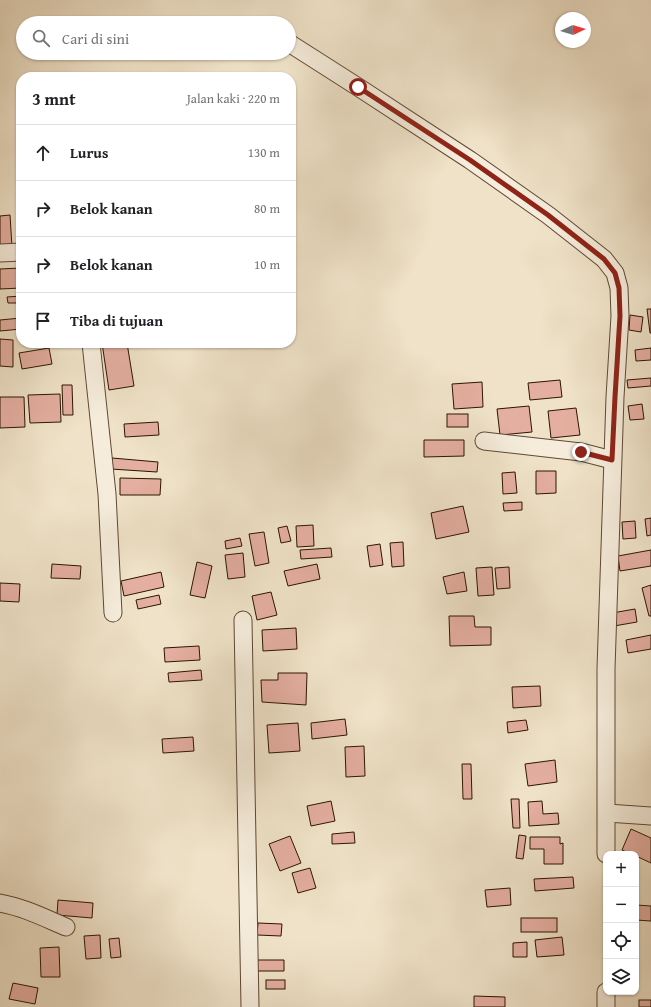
<!DOCTYPE html>
<html lang="id">
<head>
<meta charset="utf-8">
<style>
	:root { --surface:#fff; --page:#f2f2f2; --text:#202124; --muted:#757577; --line:#e0e0e0 }
	body { margin:0; font-family:"Gentium Book Plus",serif; background:var(--page); color:var(--text) }
	.controls { position:absolute; right:12px; bottom:12px; display:grid; overflow:hidden; border-radius:8px; box-shadow:0 1px 3px #0004 }
	.controls button { width:36px; height:36px; display:grid; place-items:center; padding:0; border:0; border-bottom:1px solid var(--line); background:var(--surface); color:var(--text); font:20px sans-serif }
	.compass { position:absolute; left:555px; top:12px; width:36px; height:36px; border-radius:50%; background:var(--surface); box-shadow:0 1px 3px #0004; rotate:86deg }
	.stop { position:absolute; width:12px; height:12px; margin:-9px; border:3px solid #8f2418; border-radius:50%; background:#fff }
	.stop.end { background:#8f2418; border-color:#fff; box-shadow:0 1px 4px #0008 }
	.list { margin:0; padding:0; list-style:none }
	h2 { display:flex; justify-content:space-between; align-items:center; height:52px; margin:0; padding:0 16px; font-size:17px }
	h2 small { font-size:13px; font-weight:400; color:var(--muted) }
	.list li { display:grid; grid-template-columns:26px 1fr auto; gap:12px; align-items:center; box-sizing:border-box; height:56px; padding:0 16px; border-top:1px solid var(--line) }
	.list b { display:block; font-size:15px; white-space:nowrap }
	.list em { font-size:13px; font-style:normal; color:var(--muted) }
	.icon { flex:none; width:22px; height:22px; fill:none; stroke:currentColor; stroke-width:2; stroke-linecap:round; stroke-linejoin:round }
	.map { position:relative; flex:none; width:651px; height:1007px; overflow:hidden }
	.search { position:absolute; background:var(--surface); box-shadow:0 1px 3px #0004; left:16px; top:16px; width:280px; height:44px; display:flex; align-items:center; gap:10px; box-sizing:border-box; padding:0 14px; border-radius:22px; color:var(--muted); font-size:15px }
	.panel { position:absolute; background:var(--surface); box-shadow:0 1px 3px #0004; left:16px; top:72px; width:280px; height:276px; border-radius:16px }
	.map>svg:first-child { display:block }
	.building { fill:#e4aea0; stroke:#2d1501 }
	.lines { fill:none; stroke-linecap:round; stroke-linejoin:round }
	.minor-casing { stroke:#5e4833; stroke-width:19 }
	.minor { stroke:#f5ecdb; stroke-width:17 }
	.route { stroke:#8f2418; stroke-width:5 }
</style>
</head>
<body>
<div class="map">
<svg width="651" height="1007" viewBox="0 0 651 1007">
	<rect width="100%" height="100%" fill="#efe2c8"/>
	<filter id="stains"><feTurbulence type="fractalNoise" baseFrequency=".005" numOctaves="4"/><feColorMatrix values="0 0 0 0 .2 0 0 0 0 .09 0 0 0 0 .02 0 0 0 .5 -.17"/></filter>
	<radialGradient id="worn" r=".72"><stop offset=".6" stop-color="#630" stop-opacity="0"/><stop offset="1" stop-color="#630" stop-opacity=".3"/></radialGradient>
	<!-- building -->
	<g class="building">
		<polygon points="10,215 12,247 0,248 0,216"/>
		<polygon points="21,268 21,288 0,289 0,269"/>
		<polygon points="21,296 21,303 8,303 7,297"/>
		<polygon points="647,309 651,309 651,333 650,333"/>
		<polygon points="630,315 643,317 641,332 629,330"/>
		<polygon points="21,318 21,329 0,331 0,320"/>
		<polygon points="0,339 13,340 13,367 0,366"/>
		<polygon points="102,343 127,343 134,386 109,390"/>
		<polygon points="49,348 52,364 22,369 19,353"/>
		<polygon points="651,348 651,360 636,361 635,350"/>
		<polygon points="651,378 651,386 628,388 627,380"/>
		<polygon points="560,380 562,397 530,400 528,383"/>
		<polygon points="482,382 483,407 454,409 452,384"/>
		<polygon points="62,385 72,385 73,415 63,415"/>
		<polygon points="60,394 61,422 30,423 28,395"/>
		<polygon points="0,397 24,397 25,427 0,428"/>
		<polygon points="642,404 644,419 630,420 628,406"/>
		<polygon points="529,406 532,432 500,435 497,409"/>
		<polygon points="576,408 580,435 551,438 548,411"/>
		<rect x="447" y="414" width="21" height="13"/>
		<polygon points="158,422 159,435 125,437 124,424"/>
		<polygon points="424,440 464,440 464,456 424,457"/>
		<polygon points="112,458 158,462 157,472 111,469"/>
		<polygon points="536,471 556,471 556,493 536,494"/>
		<polygon points="515,472 517,493 503,494 502,473"/>
		<polygon points="120,478 161,479 160,495 120,495"/>
		<polygon points="522,502 522,510 504,511 503,503"/>
		<polygon points="463,506 469,532 436,539 431,513"/>
		<polygon points="651,518 651,535 647,536 645,519"/>
		<polygon points="635,521 636,538 623,539 622,522"/>
		<polygon points="313,525 314,546 297,547 296,526"/>
		<polygon points="287,526 291,541 281,543 278,528"/>
		<polygon points="264,532 269,563 255,566 249,534"/>
		<polygon points="240,538 242,546 226,549 225,541"/>
		<polygon points="403,542 404,566 392,567 390,543"/>
		<polygon points="380,544 383,565 370,567 367,546"/>
		<polygon points="331,548 332,557 301,559 300,550"/>
		<polygon points="651,550 651,566 620,571 618,556"/>
		<polygon points="243,553 245,577 228,579 225,555"/>
		<polygon points="197,562 212,566 205,598 190,595"/>
		<polygon points="52,564 81,566 80,579 51,578"/>
		<polygon points="317,564 320,579 288,586 284,571"/>
		<polygon points="492,567 494,595 478,596 476,568"/>
		<polygon points="509,567 510,588 497,589 495,568"/>
		<polygon points="161,572 164,587 124,596 121,581"/>
		<polygon points="464,572 467,591 447,594 443,577"/>
		<polygon points="0,583 20,584 19,602 0,601"/>
		<polygon points="651,585 651,616 649,616 642,588"/>
		<polygon points="271,592 277,615 257,620 252,596"/>
		<polygon points="159,595 161,604 138,609 136,600"/>
		<polygon points="635,609 637,622 614,626 612,613"/>
		<polygon points="449,616 474,616 475,627 491,627 491,645 450,646"/>
		<polygon points="296,628 297,649 263,651 262,630"/>
		<polygon points="651,635 651,649 628,653 626,640"/>
		<polygon points="199,646 200,660 165,662 164,648"/>
		<polygon points="201,670 202,680 169,682 168,673"/>
		<polygon points="278,673 307,673 306,705 262,702 261,680 278,680"/>
		<polygon points="540,686 541,706 513,708 512,687"/>
		<polygon points="345,719 347,735 312,739 311,723"/>
		<polygon points="526,720 528,730 508,733 507,722"/>
		<polygon points="298,723 300,751 269,753 267,725"/>
		<polygon points="193,737 194,751 163,753 162,739"/>
		<polygon points="364,746 365,776 346,777 345,747"/>
		<polygon points="555,760 557,782 528,786 525,764"/>
		<polygon points="462,764 471,764 472,799 463,799"/>
		<polygon points="511,799 519,799 520,828 513,828"/>
		<polygon points="331,801 335,821 311,826 307,806"/>
		<polygon points="542,801 543,814 558,813 559,824 529,826 528,802"/>
		<polygon points="631,829 651,838 651,863 636,856 636,854 631,854 622,850"/>
		<polygon points="354,832 355,843 332,844 332,834"/>
		<polygon points="519,835 526,836 523,859 516,858"/>
		<polygon points="290,836 301,863 280,871 269,844"/>
		<polygon points="530,837 560,837 560,844 563,843 563,864 544,864 544,849 530,849"/>
		<polygon points="310,868 316,888 298,893 292,873"/>
		<polygon points="573,877 574,888 535,891 534,879"/>
		<polygon points="510,888 511,905 487,907 485,890"/>
		<polygon points="58,900 93,903 92,918 57,915"/>
		<polygon points="636,905 651,906 651,921 636,920"/>
		<rect x="521" y="918" width="36" height="14"/>
		<polygon points="258,923 282,924 281,936 257,935"/>
		<polygon points="100,935 101,958 86,959 84,936"/>
		<polygon points="562,937 564,955 537,957 535,940"/>
		<polygon points="119,938 121,957 111,958 109,939"/>
		<polygon points="527,942 527,957 513,957 513,943"/>
		<polygon points="59,947 60,977 41,977 40,948"/>
		<polygon points="254,960 284,960 284,971 255,971"/>
		<rect x="266" y="980" width="19" height="9"/>
		<polygon points="13,983 38,988 35,1004 9,999"/>
		<polygon points="474,996 505,997 505,1007 474,1007"/>
		<rect x="639" y="1000" width="12" height="7"/>
	</g>
	<g class="lines">
		<!-- minor casing -->
		<g class="minor-casing">
			<g id="minor">
				<polyline points="289,43 358,87 470,160 548,215 604,259 615,273 619,288 620,316 615,397 606,669 606,854"/>
				<polyline points="0,253 21,252"/>
				<polyline points="91,343 107,494 113,613"/>
				<polyline points="484,441 581,452 612,460"/>
				<polyline points="243,620 250,1007"/>
				<polyline points="607,813 651,816"/>
				<path d="M 0,903 C 23,907 45,918 66,927"/>
				<polyline points="606,992 606,1007"/>
			</g>
		</g>
		<!-- minor -->
		<use href="#minor" class="minor"/>
	</g>
	<g class="lines">
		<!-- route -->
		<polyline class="route" points="358,87 470,160 548,215 604,259 615,273 619,288 620,316 615,397 612,460 581,452"/>
	</g>
	<rect width="100%" height="100%" filter="url(#stains)"/>
	<rect width="100%" height="100%" fill="url(#worn)"/>
</svg>
<div class="controls">
<button>+</button>
<button>−</button>
<button><svg class="icon" aria-label="locate" viewBox="0 0 24 24"><circle cx="12" cy="12" r="6"/><path d="M12 2v4M12 18v4M2 12h4M18 12h4"/></svg></button>
<button><svg class="icon" aria-label="layers" viewBox="0 0 24 24"><path d="M12 4l9 5-9 5-9-5zM3 14l9 5 9-5"/></svg></button>
</div>
<svg class="compass" viewBox="-18 -18 36 36"><path d="M0-13l5 13h-10z" fill="#e53935"/><path d="M0 13l5-13h-10z" fill="#757577"/></svg>
<div class="stop" style="left:358px;top:87px"></div>
<div class="stop end" style="left:581px;top:452px"></div>
<div class="search"><svg class="icon" aria-label="search" viewBox="0 0 24 24"><circle cx="10" cy="10" r="6"/><path d="M15 15l6 6"/></svg>Cari di sini</div>
<section class="panel">
<h2>3 mnt<small>Jalan kaki · 220 m</small></h2>
<ul class="list">
<li><svg class="icon" aria-label="ahead" viewBox="0 0 24 24"><path d="M12 20V5M6 11l6-6 6 6"/></svg><div><b>Lurus</b></div><em>130 m</em></li>
<li><svg class="icon" aria-label="right" viewBox="0 0 24 24"><path d="M7 20v-9h11M14 6l5 5-5 5"/></svg><div><b>Belok kanan</b></div><em>80 m</em></li>
<li><svg class="icon" aria-label="right" viewBox="0 0 24 24"><path d="M7 20v-9h11M14 6l5 5-5 5"/></svg><div><b>Belok kanan</b></div><em>10 m</em></li>
<li><svg class="icon" aria-label="arrive" viewBox="0 0 24 24"><path d="M6 21V4h12l-3 4 3 4H6"/></svg><div><b>Tiba di tujuan</b></div></li>
</ul>
</section>
</div>
</body>
</html>
